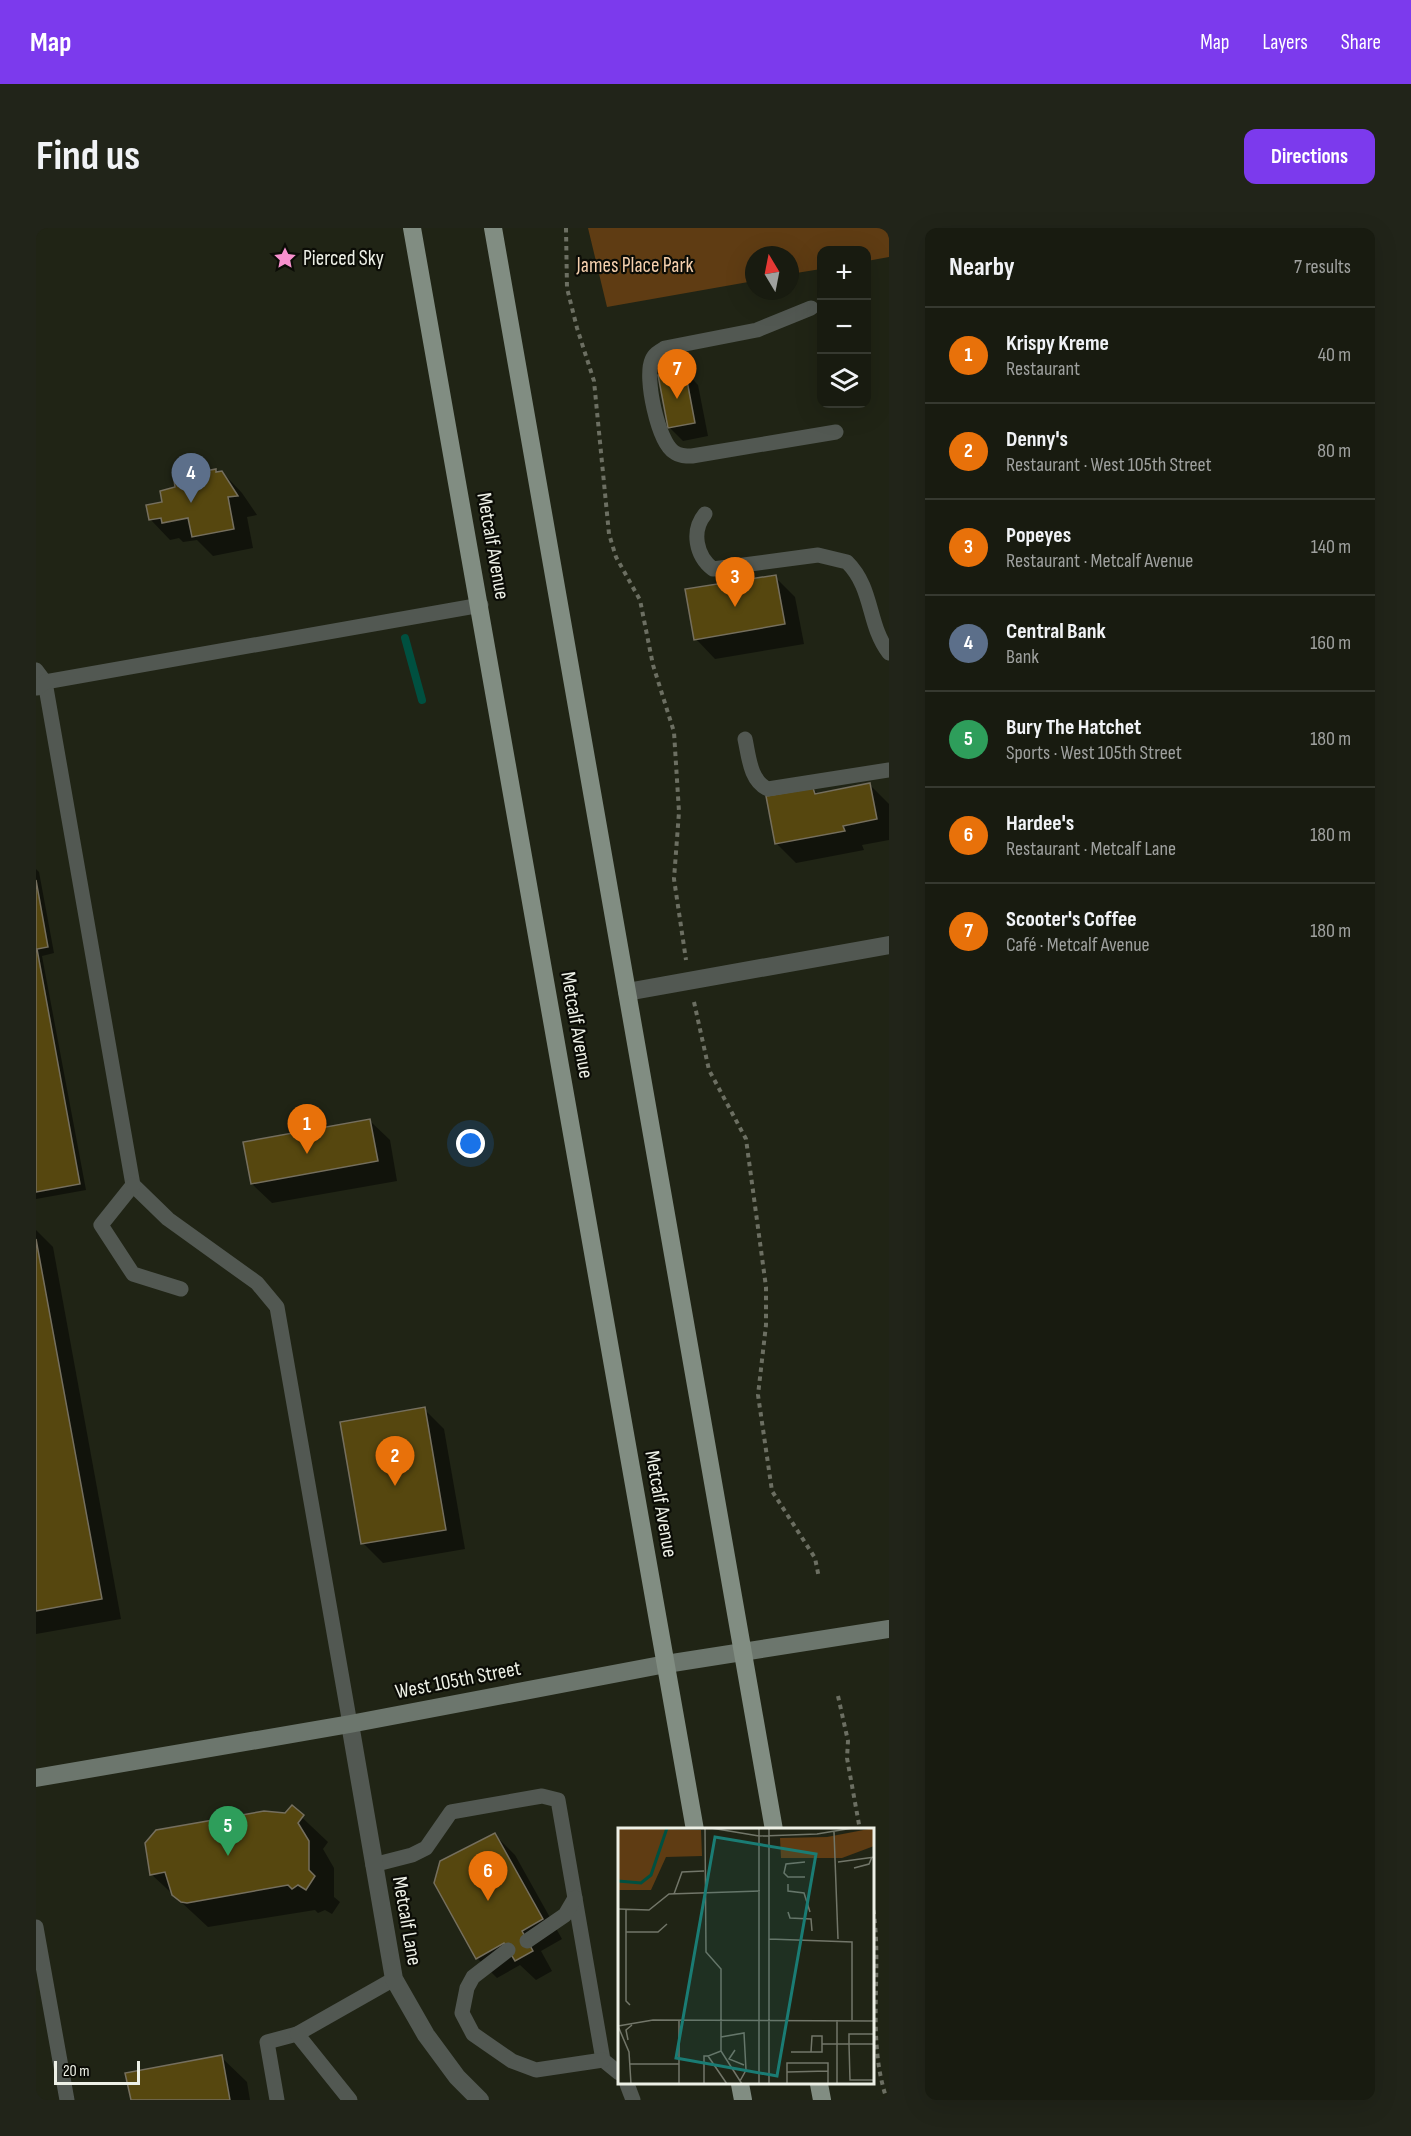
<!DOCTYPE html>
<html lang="en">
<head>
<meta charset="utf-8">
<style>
	:root { --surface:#181b10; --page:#212419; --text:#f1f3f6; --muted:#9fa19f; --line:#363930; --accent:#7c3aed }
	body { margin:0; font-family:"Sofia Sans Condensed",sans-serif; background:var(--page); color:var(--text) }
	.controls { position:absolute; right:18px; top:18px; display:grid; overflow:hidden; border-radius:12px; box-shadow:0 6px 24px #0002 }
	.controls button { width:54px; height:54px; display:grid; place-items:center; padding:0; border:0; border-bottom:2px solid var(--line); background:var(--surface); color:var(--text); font:30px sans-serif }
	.compass { position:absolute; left:709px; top:18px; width:54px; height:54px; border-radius:50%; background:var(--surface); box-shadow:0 6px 24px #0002; rotate:350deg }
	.scale { position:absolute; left:18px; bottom:15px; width:86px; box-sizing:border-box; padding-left:6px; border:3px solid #edf0e6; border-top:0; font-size:16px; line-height:21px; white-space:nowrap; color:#edf0e6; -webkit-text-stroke:4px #0b0c06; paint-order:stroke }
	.you { position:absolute; left:435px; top:916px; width:21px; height:21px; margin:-15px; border:4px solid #fff; border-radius:50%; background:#1a73e8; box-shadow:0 0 0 9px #1a73e833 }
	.badge { display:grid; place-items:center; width:39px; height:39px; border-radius:50%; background:var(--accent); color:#fff; font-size:20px; font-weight:700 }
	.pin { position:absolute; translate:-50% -50px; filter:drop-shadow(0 2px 3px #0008) }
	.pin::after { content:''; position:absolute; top:32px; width:21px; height:18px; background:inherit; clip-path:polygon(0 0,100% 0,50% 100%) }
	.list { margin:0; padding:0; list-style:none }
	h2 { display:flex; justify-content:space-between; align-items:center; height:78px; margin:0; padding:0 24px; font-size:26px }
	h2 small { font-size:20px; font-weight:400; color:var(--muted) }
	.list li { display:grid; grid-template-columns:39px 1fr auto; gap:18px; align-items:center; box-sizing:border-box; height:96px; padding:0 24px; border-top:2px solid var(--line) }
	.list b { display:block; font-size:22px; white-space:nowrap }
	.list p { margin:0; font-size:20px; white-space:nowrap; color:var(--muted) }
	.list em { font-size:20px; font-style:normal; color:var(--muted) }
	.icon { flex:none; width:33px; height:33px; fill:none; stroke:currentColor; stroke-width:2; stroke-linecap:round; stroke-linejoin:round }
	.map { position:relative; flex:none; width:853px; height:1872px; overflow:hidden; border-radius:12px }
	header { display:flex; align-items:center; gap:36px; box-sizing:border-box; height:84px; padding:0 30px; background:var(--accent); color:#fff }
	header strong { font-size:28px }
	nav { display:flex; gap:33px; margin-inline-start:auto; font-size:21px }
	.intro { display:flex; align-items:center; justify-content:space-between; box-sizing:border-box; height:144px; padding:0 36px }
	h1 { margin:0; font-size:42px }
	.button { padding:15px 27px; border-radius:12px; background:var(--accent); color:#fff; font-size:21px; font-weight:700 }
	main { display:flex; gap:36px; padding:0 36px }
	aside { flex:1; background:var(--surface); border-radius:12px; box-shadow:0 6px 24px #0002 }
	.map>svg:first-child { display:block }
	.green { fill:#5f3c13 }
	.shadow { fill:#0007 }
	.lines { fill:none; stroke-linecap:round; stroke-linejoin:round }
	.stream { stroke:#005040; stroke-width:8 }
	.building { fill:#56470f; stroke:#756f5e; stroke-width:1.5 }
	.path { stroke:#6c6f62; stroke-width:4; stroke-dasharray:4.5 4.5; stroke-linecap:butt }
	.lane { stroke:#525852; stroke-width:15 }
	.street { stroke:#525852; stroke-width:18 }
	.secondary { stroke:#6c766d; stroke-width:18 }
	.primary { stroke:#818d82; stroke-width:18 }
	.labels { text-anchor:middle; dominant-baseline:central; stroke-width:4.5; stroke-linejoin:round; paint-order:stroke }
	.poi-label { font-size:21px; fill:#edf0e6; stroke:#0b0c06; text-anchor:start }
	.park-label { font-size:21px; fill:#f5d0ae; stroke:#0b0c06 }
	.street-label { font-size:21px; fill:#edf0e6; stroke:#0b0c06 }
	.inset-river { fill:none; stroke:#005040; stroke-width:3 }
	.inset-road { fill:none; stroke:#727669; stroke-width:1.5 }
	.view { fill:#1a7c74; fill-opacity:0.15; stroke:#1a7c74; stroke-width:3 }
	.inset-edge { fill:none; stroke:#edf0e6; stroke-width:3 }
</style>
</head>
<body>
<header>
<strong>Map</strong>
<nav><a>Map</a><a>Layers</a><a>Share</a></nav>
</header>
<div class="intro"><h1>Find us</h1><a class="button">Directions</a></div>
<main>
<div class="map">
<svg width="853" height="1872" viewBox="0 0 853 1872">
	<rect width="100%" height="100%" fill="#202415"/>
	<!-- green -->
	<polygon class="green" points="552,0 853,0 853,29 831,33 830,22 786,22 785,41 754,46 754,27 718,27 718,53 571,79"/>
	<!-- shadow -->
	<g class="shadow">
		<polygon points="649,143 662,157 672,208 647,213 634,200"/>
		<polygon points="179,242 186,244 206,265 221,287 211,289 217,320 177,328 161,312 147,314 143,310 134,312 115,292 141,261"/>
		<polygon points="739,349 759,369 768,416 679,431 660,411"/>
		<polygon points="834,557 853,576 853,612 826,617 828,622 760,635 740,615 777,561 783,567"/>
		<polygon points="0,641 3,644 18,725 6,728 50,962 0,971"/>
		<polygon points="334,893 354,912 361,953 236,975 216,956"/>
		<polygon points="0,1002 17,1019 85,1391 0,1406"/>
		<polygon points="388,1181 408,1201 429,1321 347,1335 327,1315"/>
		<polygon points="256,1580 292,1614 287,1621 298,1640 298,1669 304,1674 296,1686 289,1682 282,1685 279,1682 172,1699 115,1646 250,1586"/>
		<polygon points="459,1607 479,1627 526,1711 505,1723 516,1743 500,1752 484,1737 461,1750 441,1730"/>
		<polygon points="185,1829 211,1854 214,1872 96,1872"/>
	</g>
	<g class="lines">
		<!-- stream -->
		<polyline class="stream" points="369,410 386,472"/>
	</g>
	<!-- building -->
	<g class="building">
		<polygon points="649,142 659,195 632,200 622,147"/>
		<polygon points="180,241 180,244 186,243 202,268 192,269 198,301 156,309 152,290 126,295 125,290 113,292 110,277 126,274 124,263 139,259 138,252 144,251 143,248"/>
		<polygon points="740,347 749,396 658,412 649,361"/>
		<polygon points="834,555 841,591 807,598 809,603 739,616 730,568 777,560 779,566"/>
		<polygon points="0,652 12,719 1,721 44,956 0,964"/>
		<polygon points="334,891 342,933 215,956 207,914"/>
		<polygon points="0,1011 66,1371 0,1383"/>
		<polygon points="389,1179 410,1302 325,1316 304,1194"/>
		<polygon points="256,1577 268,1587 262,1595 273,1613 273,1642 279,1648 270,1662 262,1657 256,1661 252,1657 151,1675 145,1674 136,1667 129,1644 114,1647 109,1615 120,1602 228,1583 249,1585"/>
		<polygon points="459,1605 507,1691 486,1703 497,1723 479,1733 468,1715 440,1731 398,1655 404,1633"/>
		<polygon points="186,1827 194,1872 95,1872 89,1845"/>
	</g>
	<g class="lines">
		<!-- path -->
		<g class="path">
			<polyline points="530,0 531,60 541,100 558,153 573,306 580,329 604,372 617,437 638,504 643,584 638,651 650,732"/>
			<polyline points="658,774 673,842 710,911 730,1059 730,1097 722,1167 736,1263 779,1330 783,1350"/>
			<polyline points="802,1468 812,1513 811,1530 824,1602"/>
			<path d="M 836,1673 C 848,1739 829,1808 851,1872"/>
		</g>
		<!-- lane -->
		<g class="lane">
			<path d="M 775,80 L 721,102 L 629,120 C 624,123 618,126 616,132 C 608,149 622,214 638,224 C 643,228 650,228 656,228 L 800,204"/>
			<path d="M 669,286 C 655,303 660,328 677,341 L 782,327 L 811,334 C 838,361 831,396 853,425"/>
			<polyline points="0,442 9,454 97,957 132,991 221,1055 241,1079 314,1496"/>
			<polyline points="1,460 9,454 445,377"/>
			<path d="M 709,511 C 713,529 714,553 732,561 L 853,542"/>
			<polyline points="97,957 65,997 97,1046 145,1061"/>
			<polyline points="337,1637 376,1627 390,1620 415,1584 506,1568 522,1572 567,1832 583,1845"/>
			<polyline points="0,1699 31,1872"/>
			<polyline points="491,1713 529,1687 539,1670"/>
			<polyline points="472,1722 437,1749 431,1760 426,1785 437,1806 476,1833 500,1842 567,1832"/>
			<polyline points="591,1856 597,1872"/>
			<polyline points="241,1872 231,1814 261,1806"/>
			<polyline points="314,1872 261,1806 358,1751"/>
		</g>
		<!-- street -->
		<g class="street">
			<polyline points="591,764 853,717"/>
			<polyline points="314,1496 358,1751 390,1807 421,1849 444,1872"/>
		</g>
		<!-- secondary -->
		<polyline class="secondary" points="0,1550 314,1496 630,1436 853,1401"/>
		<!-- primary -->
		<g class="primary">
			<polyline points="376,0 659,1602"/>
			<polyline points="457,0 738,1602"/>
			<polyline points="704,1856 707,1872"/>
			<polyline points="783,1856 786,1872"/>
		</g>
	</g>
	<!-- icons -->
	<defs>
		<g id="sight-bare" transform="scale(1.8)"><path d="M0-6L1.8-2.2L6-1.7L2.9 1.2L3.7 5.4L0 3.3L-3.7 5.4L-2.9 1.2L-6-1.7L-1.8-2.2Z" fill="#f790cd" stroke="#0b0c06" stroke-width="2.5" paint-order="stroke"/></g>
	</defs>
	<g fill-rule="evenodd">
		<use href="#sight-bare" x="249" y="30"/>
	</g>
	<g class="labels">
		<!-- poi labels -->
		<g class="poi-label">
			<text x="267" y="30">Pierced Sky</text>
		</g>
		<!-- park labels -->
		<g class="park-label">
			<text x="599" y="37">James Place Park</text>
		</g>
		<!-- street labels -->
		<g class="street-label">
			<text transform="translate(457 318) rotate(80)">Metcalf Avenue</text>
			<text transform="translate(541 797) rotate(80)">Metcalf Avenue</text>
			<text transform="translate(625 1276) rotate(80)">Metcalf Avenue</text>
			<text transform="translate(422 1452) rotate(-11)">West 105th Street</text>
			<text transform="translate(371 1693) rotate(80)">Metcalf Lane</text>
		</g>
	</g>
	<!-- overview -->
	<g transform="translate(582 1600)">
		<rect width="256" height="256" fill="#202415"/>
		<path d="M 0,0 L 83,2 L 84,28 L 48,29 L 33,62 L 0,62 ZM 256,0 L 256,18 L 224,30 L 163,30 L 162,10 L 209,9 Z" fill="#5f3c13"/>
		<path class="inset-river" d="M 0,53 L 23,55 L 33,47 L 49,0"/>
		<path class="inset-road" d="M 87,0 L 88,124 L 103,141 L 103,223 L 124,256M 93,0 L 141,8 L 199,6 L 235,0M 216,4 L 220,111M 187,34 L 168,36 L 166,45 L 170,49 L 187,49M 220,34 L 257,29M 236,40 L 251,36 L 254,29M 170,56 L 170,63 L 186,65 L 192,84M 56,66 L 64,44 L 86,43M 0,81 L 31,82 L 51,66 L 142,63M 8,81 L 8,173 L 12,177M 170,84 L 172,90 L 193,91 L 194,103M 8,104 L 40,104 L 49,96M 151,111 L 234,114 L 234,192M 0,198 L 35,192 L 257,193M 0,198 L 11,224 L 13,256M 103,209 L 126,205 L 128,242 L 122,253M 10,212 L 8,202 L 14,197M 204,216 L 204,224 L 193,224 L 194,208 L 204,208 L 204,216 L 231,216 L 231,206 L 257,206M 257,216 L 231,216 L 232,252 L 257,252M 117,222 L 111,231 L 126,237M 103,223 L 90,228 L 109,256M 173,224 L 193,224M 12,236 L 61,236 L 61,192M 169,244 L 210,243M 61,256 L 61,236M 86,256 L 86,228 L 90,228M 141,256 L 141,0M 151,256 L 151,0M 169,256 L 169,235 L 210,235 L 210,256M 219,256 L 219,192"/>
		<path class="view" d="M 97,9 L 198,26 L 159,248 L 58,230 Z"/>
		<rect width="256" height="256" class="inset-edge"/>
	</g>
</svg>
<div class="controls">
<button>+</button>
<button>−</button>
<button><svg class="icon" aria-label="layers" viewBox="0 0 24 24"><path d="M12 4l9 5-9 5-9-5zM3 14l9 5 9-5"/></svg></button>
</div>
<svg class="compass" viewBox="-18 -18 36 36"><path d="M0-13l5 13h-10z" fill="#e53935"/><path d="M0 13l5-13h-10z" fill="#9fa19f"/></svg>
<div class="scale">20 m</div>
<div class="you"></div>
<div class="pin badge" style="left:271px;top:926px;background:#e8710a">1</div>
<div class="pin badge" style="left:359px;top:1258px;background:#e8710a">2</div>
<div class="pin badge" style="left:699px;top:379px;background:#e8710a">3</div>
<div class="pin badge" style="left:155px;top:275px;background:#5c6f8a">4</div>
<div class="pin badge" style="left:192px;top:1628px;background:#2e9e5b">5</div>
<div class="pin badge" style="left:452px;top:1673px;background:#e8710a">6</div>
<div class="pin badge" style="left:641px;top:171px;background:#e8710a">7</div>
</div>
<aside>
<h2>Nearby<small>7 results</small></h2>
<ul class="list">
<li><span class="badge" style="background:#e8710a">1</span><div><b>Krispy Kreme</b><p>Restaurant</p></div><em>40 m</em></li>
<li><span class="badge" style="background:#e8710a">2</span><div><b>Denny's</b><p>Restaurant · West 105th Street</p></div><em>80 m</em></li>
<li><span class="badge" style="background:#e8710a">3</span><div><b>Popeyes</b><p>Restaurant · Metcalf Avenue</p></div><em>140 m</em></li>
<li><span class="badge" style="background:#5c6f8a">4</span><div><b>Central Bank</b><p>Bank</p></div><em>160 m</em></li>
<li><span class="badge" style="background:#2e9e5b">5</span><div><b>Bury The Hatchet</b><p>Sports · West 105th Street</p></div><em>180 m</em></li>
<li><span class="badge" style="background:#e8710a">6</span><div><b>Hardee's</b><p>Restaurant · Metcalf Lane</p></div><em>180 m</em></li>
<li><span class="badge" style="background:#e8710a">7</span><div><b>Scooter's Coffee</b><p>Café · Metcalf Avenue</p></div><em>180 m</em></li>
</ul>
</aside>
</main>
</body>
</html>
